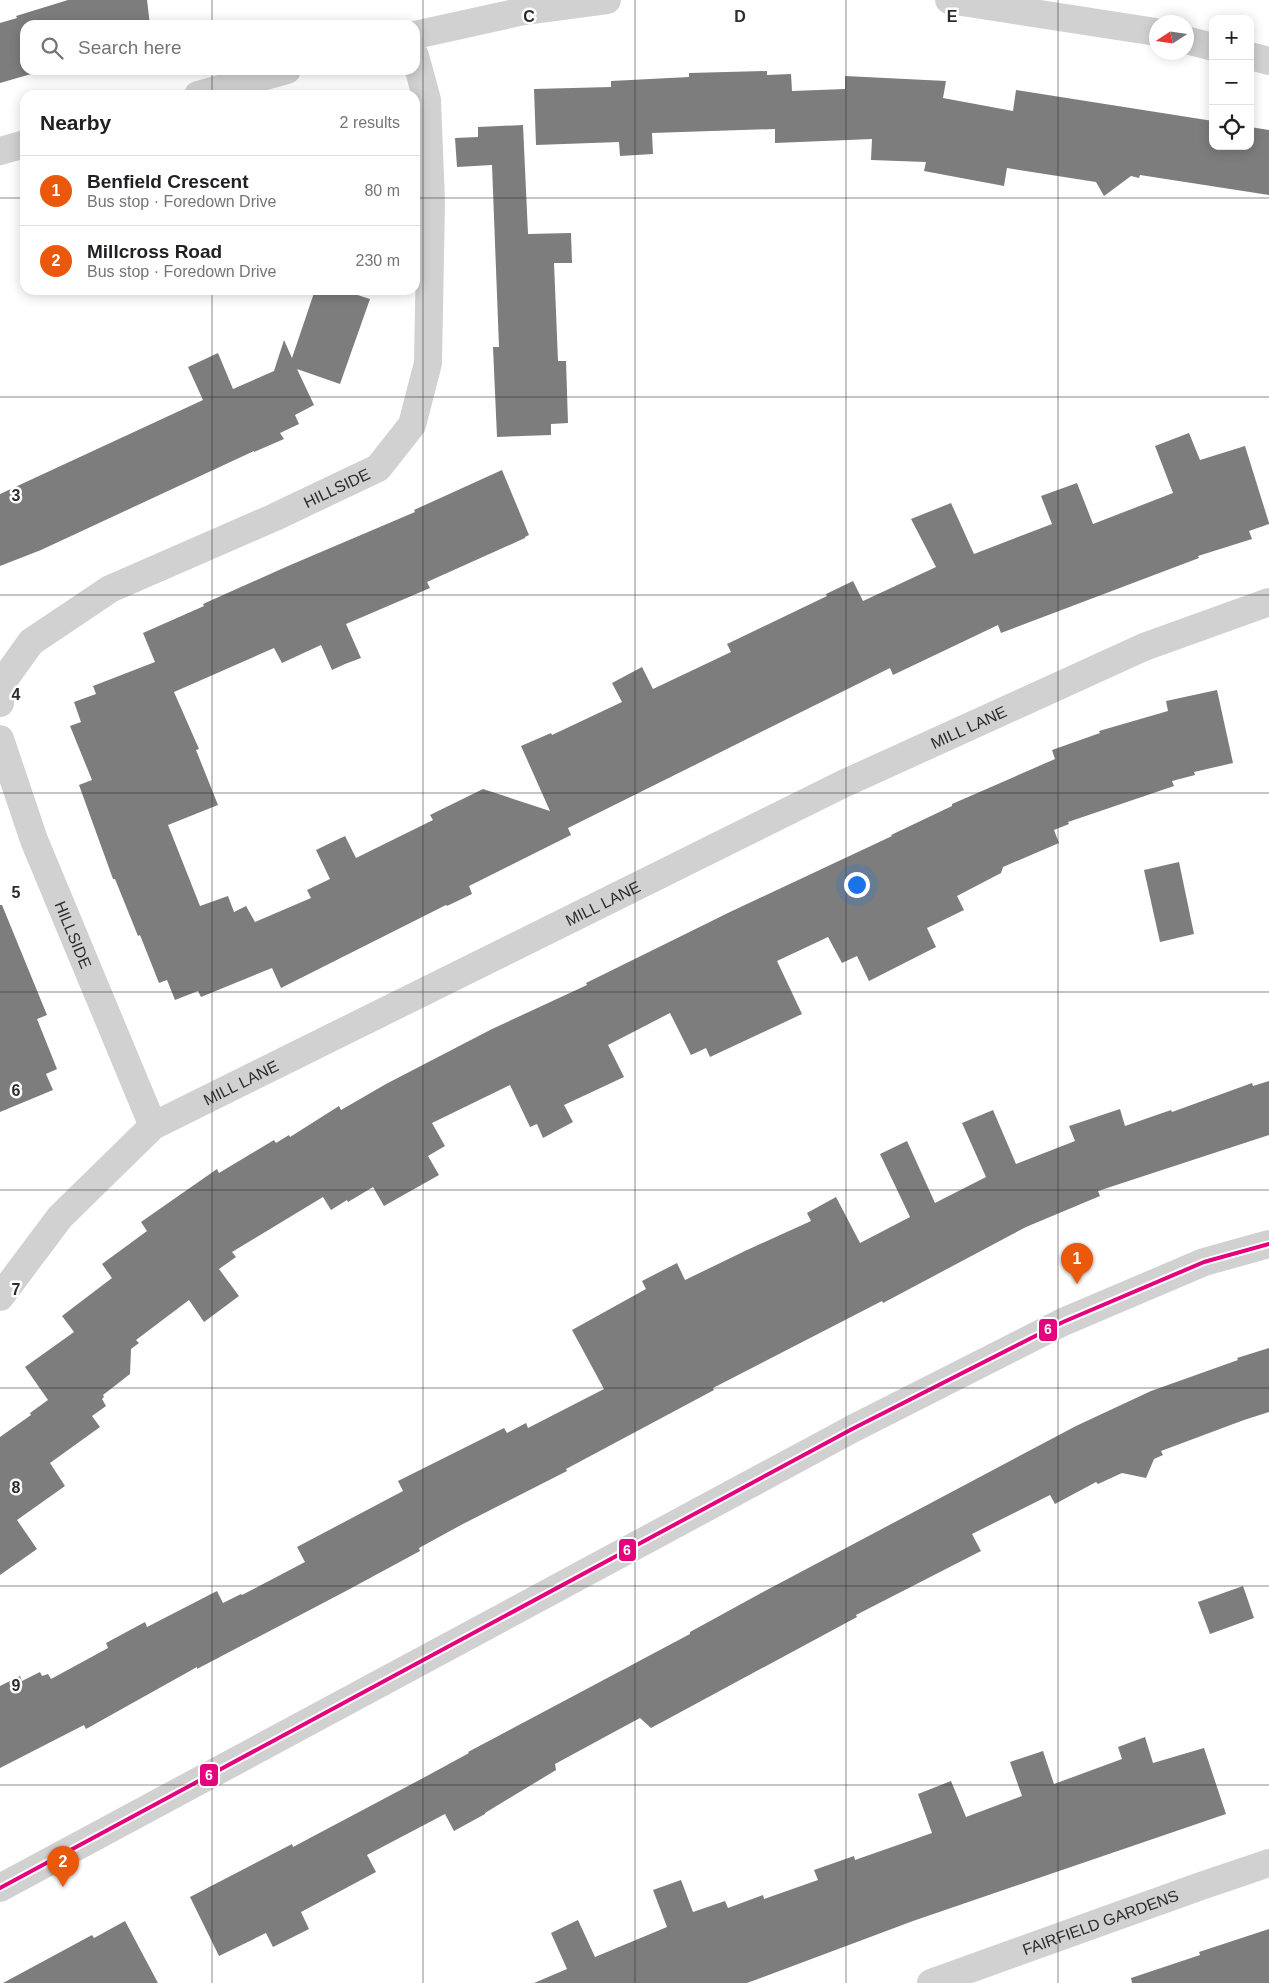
<!DOCTYPE html>
<html lang="en">
<head>
<meta charset="utf-8">
<style>
	:root { --surface:#fff; --page:#f6f6f6; --text:#202124; --muted:#757577; --line:#e0e0e0; --accent:#ea580c }
	body { margin:0; font-family:Helvetica,sans-serif; background:var(--page); color:var(--text) }
	.controls { position:absolute; right:15px; top:15px; display:grid; overflow:hidden; border-radius:10px; box-shadow:0 2px 12px #0003 }
	.controls button { width:45px; height:45px; display:grid; place-items:center; padding:0; border:0; border-bottom:1px solid var(--line); background:var(--surface); color:var(--text); font:25px sans-serif }
	.compass { position:absolute; left:1149px; top:15px; width:45px; height:45px; border-radius:50%; background:var(--surface); box-shadow:0 2px 12px #0003; rotate:258deg }
	.you { position:absolute; left:856px; top:884px; width:18px; height:18px; margin:-12px; border:4px solid #fff; border-radius:50%; background:#1a73e8; box-shadow:0 0 0 8px #1a73e833 }
	.badge { display:grid; place-items:center; width:32px; height:32px; border-radius:50%; background:var(--accent); color:#fff; font-size:16px; font-weight:700 }
	.pin { position:absolute; translate:-50% -41px; filter:drop-shadow(0 1px 2px #0008) }
	.pin::after { content:''; position:absolute; top:26px; width:18px; height:15px; background:inherit; clip-path:polygon(0 0,100% 0,50% 100%) }
	.list { margin:0; padding:0; list-style:none }
	h2 { display:flex; justify-content:space-between; align-items:center; height:65px; margin:0; padding:0 20px; font-size:21px }
	h2 small { font-size:16px; font-weight:400; color:var(--muted) }
	.list li { display:grid; grid-template-columns:32px 1fr auto; gap:15px; align-items:center; box-sizing:border-box; height:70px; padding:0 20px; border-top:1px solid var(--line) }
	.list b { display:block; font-size:19px; white-space:nowrap }
	.list p { margin:0; font-size:16px; white-space:nowrap; color:var(--muted) }
	.list em { font-size:16px; font-style:normal; color:var(--muted) }
	.icon { flex:none; width:28px; height:28px; fill:none; stroke:currentColor; stroke-width:2; stroke-linecap:round; stroke-linejoin:round }
	.map { position:relative; flex:none; width:1269px; height:1983px; overflow:hidden }
	.search { position:absolute; background:var(--surface); box-shadow:0 2px 12px #0003; left:20px; top:20px; width:400px; height:55px; display:flex; align-items:center; gap:12px; box-sizing:border-box; padding:0 18px; border-radius:15px; color:var(--muted); font-size:19px }
	.panel { position:absolute; background:var(--surface); box-shadow:0 2px 12px #0003; left:20px; top:90px; width:400px; height:205px; border-radius:15px }
	.map>svg:first-child { display:block }
	.building { fill:#7d7d7d }
	.lines { fill:none; stroke-linecap:round; stroke-linejoin:round }
	.minor { stroke:#d1d1d1; stroke-width:28 }
	.bus-1-casing { stroke:#fff; stroke-width:8 }
	.bus-1 { stroke:#e5007d; stroke-width:4 }
	.grid { fill:none; stroke:#2c2c2c; stroke-width:1; stroke-opacity:0.55 }
	.labels { text-anchor:middle; dominant-baseline:central; stroke-width:5; stroke-linejoin:round; paint-order:stroke }
	.street-label { font-size:16px; fill:#2c2c2c; stroke:#fff }
	.grid-label { font-size:16px; text-anchor:middle; font-weight:bold; fill:#2c2c2c; stroke:#fff; stroke-width:5; stroke-linejoin:round; paint-order:stroke }
	.line-badge { stroke:#fff; stroke-width:2 }
	.badge-label { font-size:14px; text-anchor:middle; font-weight:bold; fill:#fff }
</style>
</head>
<body>
<div class="map">
<svg width="1269" height="1983" viewBox="0 0 1269 1983">
	<rect width="100%" height="100%" fill="#fff"/>
	<!-- building -->
	<g class="building">
		<polygon points="68,0 147,0 150,25 25,25 25,70 45,70 0,83 0,23 17,18 16,16"/>
		<polygon points="767,71 767,75 791,74 792,91 845,89 845,76 946,81 943,98 1013,111 1016,90 1213,121 1213,146 1250,146 1250,127 1269,130 1269,195 1140,175 1139,178 1131,176 1104,196 1096,182 1007,168 1004,186 924,171 926,162 871,160 872,139 775,143 775,129 652,133 653,154 620,156 619,142 536,145 534,89 611,87 611,81 689,77 689,73"/>
		<polygon points="523,125 528,234 571,233 572,263 554,263 558,361 566,361 568,423 551,424 551,435 497,437 493,347 499,347 492,165 457,167 455,138 478,137 478,127"/>
		<polygon points="315,290 342,290 370,299 340,384 297,369 314,405 295,415 299,424 280,433 284,439 254,452 254,451 41,550 0,566 0,494 203,400 188,367 218,353 233,389 274,371 284,340 292,358"/>
		<polygon points="1189,433 1200,460 1245,446 1269,523 1269,524 1249,531 1252,539 1198,556 1199,558 1001,633 998,625 893,675 890,668 568,828 571,835 469,886 472,894 447,906 446,905 281,988 272,968 201,997 198,991 175,1000 167,980 159,983 140,935 138,936 115,879 113,879 79,785 92,780 70,726 81,722 74,702 96,694 93,686 155,662 143,633 204,606 203,604 288,566 415,512 414,510 502,470 529,535 525,537 525,538 427,582 430,588 346,624 361,658 345,664 332,670 321,645 282,663 274,648 174,692 199,749 196,750 218,805 168,825 200,906 228,896 234,912 246,906 255,922 311,898 307,890 330,879 316,850 345,836 356,858 433,820 430,815 483,789 550,811 521,746 551,733 552,735 622,702 612,683 642,667 653,689 731,652 727,644 827,596 826,594 853,581 863,601 936,567 911,519 951,503 974,554 1052,524 1041,496 1077,483 1093,524 1173,493 1155,446"/>
		<polygon points="1217,690 1233,763 1194,772 1195,775 1172,781 1174,786 1068,822 1069,824 1054,830 1059,843 1003,867 1001,873 957,896 964,910 927,928 936,947 869,981 857,956 842,963 828,937 777,961 802,1014 710,1057 706,1048 691,1055 670,1013 608,1045 624,1077 564,1105 573,1122 543,1138 537,1124 530,1127 510,1085 432,1123 445,1146 428,1156 439,1175 384,1206 373,1187 348,1202 347,1200 331,1210 323,1197 232,1252 236,1257 219,1269 239,1296 204,1322 189,1300 136,1340 139,1343 131,1349 130,1374 103,1395 104,1397 102,1399 106,1406 92,1416 100,1427 50,1463 65,1486 17,1520 37,1549 0,1575 0,1437 31,1415 30,1413 48,1400 25,1367 74,1332 62,1316 112,1278 102,1264 147,1231 141,1222 217,1169 219,1173 274,1140 276,1143 289,1135 290,1137 339,1106 341,1110 386,1084 492,1029 587,985 586,983 732,911 892,836 891,835 952,806 952,804 1055,759 1052,750 1100,733 1099,731 1168,711 1166,701"/>
		<polygon points="1179,862 1194,934 1160,942 1144,870"/>
		<polygon points="0,905 2,905 47,1015 37,1019 57,1069 46,1074 53,1090 0,1112"/>
		<polygon points="1269,1081 1269,1135 1098,1191 1100,1196 1026,1227 883,1303 882,1301 713,1388 714,1390 566,1469 567,1471 461,1525 419,1548 420,1551 346,1591 197,1669 197,1667 86,1729 84,1725 0,1768 0,1686 20,1676 22,1681 40,1672 42,1676 48,1674 51,1679 108,1648 106,1643 145,1622 147,1627 217,1591 223,1603 241,1594 242,1595 305,1562 297,1547 403,1491 398,1481 504,1428 507,1433 526,1423 528,1428 604,1389 572,1330 646,1289 642,1281 677,1263 685,1280 747,1250 811,1221 807,1213 836,1197 860,1243 910,1217 880,1154 907,1141 935,1203 986,1177 962,1123 993,1110 1016,1164 1075,1141 1069,1126 1120,1109 1125,1126 1171,1110 1172,1112 1252,1083 1253,1086"/>
		<polygon points="1269,1348 1269,1412 1244,1420 1161,1451 1163,1455 1154,1459 1146,1478 1122,1473 1098,1484 1096,1482 1055,1504 1050,1495 972,1534 981,1551 856,1615 857,1617 677,1714 651,1728 640,1718 614,1732 555,1764 556,1770 485,1813 485,1814 454,1831 445,1814 367,1855 376,1872 301,1912 309,1929 273,1947 266,1933 219,1956 190,1897 292,1844 293,1847 425,1777 469,1753 468,1752 690,1634 690,1632 763,1592 1076,1426 1151,1391 1238,1360 1237,1358"/>
		<polygon points="1243,1586 1254,1618 1210,1634 1198,1602"/>
		<polygon points="1145,1737 1153,1763 1204,1748 1226,1814 913,1921 747,1983 534,1983 567,1969 551,1933 578,1920 595,1957 667,1927 653,1890 681,1880 693,1912 725,1901 728,1908 763,1895 764,1899 818,1880 814,1870 854,1856 855,1860 932,1833 918,1794 951,1781 966,1817 1022,1796 1010,1762 1043,1751 1054,1784 1122,1759 1118,1747"/>
		<polygon points="125,1921 158,1983 3,1983 92,1935 94,1938"/>
		<polygon points="1269,1929 1269,1983 1132,1983 1131,1978 1200,1955 1199,1952"/>
	</g>
	<g class="lines">
		<!-- minor -->
		<g class="minor">
			<polyline points="949,0 1156,32"/>
			<polyline points="415,35 524,11 607,0"/>
			<polyline points="1186,40 1213,47"/>
			<polyline points="1250,56 1269,61"/>
			<polyline points="198,95 287,70"/>
			<polyline points="0,151 25,144"/>
			<path id="s1" d="M 0,703 L 1,684 L 31,642 L 110,589 L 275,517 L 378,468 L 412,425 L 428,363 L 431,202 L 427,100 L 415,56"/>
			<path id="s2" d="M 0,739 L 34,840 L 153,1126"/>
			<path id="s3" d="M 0,1297 L 60,1217 L 153,1126 L 843,784 L 1144,647 L 1269,602"/>
			<polyline points="0,1888 854,1428 1063,1322 1204,1262 1269,1244"/>
			<path id="s4" d="M 931,1983 L 1201,1886 L 1269,1863"/>
		</g>
		<!-- bus-1 casing -->
		<g class="bus-1-casing">
			<polyline id="bus-1" points="0,1888 854,1428 1063,1322 1204,1262 1269,1244"/>
		</g>
		<!-- bus-1 -->
		<use href="#bus-1" class="bus-1"/>
	</g>
	<!-- grid -->
	<path class="grid" d="M 212,0 L 212,25M 423,0 L 423,1983M 635,0 L 635,1983M 846,0 L 846,1983M 1058,0 L 1058,1983M 212,70 L 212,95M 0,198 L 25,198M 415,198 L 1269,198M 212,290 L 212,1983M 0,397 L 1269,397M 0,595 L 1269,595M 0,793 L 1269,793M 0,992 L 1269,992M 0,1190 L 1269,1190M 0,1388 L 1269,1388M 0,1586 L 1269,1586M 0,1785 L 1269,1785"/>
	<g class="labels">
		<!-- street labels -->
		<g class="street-label">
			<text stroke="none"><textPath href="#s1" startOffset="414">HILLSIDE</textPath></text>
			<text stroke="none"><textPath href="#s3" startOffset="1138">MILL LANE</textPath></text>
			<text stroke="none"><textPath href="#s3" startOffset="732">MILL LANE</textPath></text>
			<text stroke="none"><textPath href="#s2" startOffset="209">HILLSIDE</textPath></text>
			<text stroke="none"><textPath href="#s3" startOffset="328">MILL LANE</textPath></text>
			<text stroke="none"><textPath href="#s4" startOffset="180">FAIRFIELD GARDENS</textPath></text>
		</g>
	</g>
	<g class="grid-label">
		<text x="529" y="22">C</text>
		<text x="740" y="22">D</text>
		<text x="952" y="22">E</text>
		<text x="16" y="501">3</text>
		<text x="16" y="700">4</text>
		<text x="16" y="898">5</text>
		<text x="16" y="1096">6</text>
		<text x="16" y="1295">7</text>
		<text x="16" y="1493">8</text>
		<text x="16" y="1691">9</text>
	</g>
	<g class="line-badge">
		<rect x="1038" y="1318" width="20" height="24" rx="5" fill="#e5007d"/>
		<rect x="618" y="1538" width="19" height="24" rx="5" fill="#e5007d"/>
		<rect x="199" y="1763" width="20" height="24" rx="5" fill="#e5007d"/>
	</g>
	<g class="badge-label">
		<text x="1048" y="1334">6</text>
		<text x="627" y="1555">6</text>
		<text x="209" y="1780">6</text>
	</g>
</svg>
<div class="controls">
<button>+</button>
<button>−</button>
<button><svg class="icon" aria-label="locate" viewBox="0 0 24 24"><circle cx="12" cy="12" r="6"/><path d="M12 2v4M12 18v4M2 12h4M18 12h4"/></svg></button>
</div>
<svg class="compass" viewBox="-18 -18 36 36"><path d="M0-13l5 13h-10z" fill="#e53935"/><path d="M0 13l5-13h-10z" fill="#757577"/></svg>
<div class="you"></div>
<div class="pin badge" style="left:1077px;top:1284px">1</div>
<div class="pin badge" style="left:63px;top:1887px">2</div>
<div class="search"><svg class="icon" aria-label="search" viewBox="0 0 24 24"><circle cx="10" cy="10" r="6"/><path d="M15 15l6 6"/></svg>Search here</div>
<section class="panel">
<h2>Nearby<small>2 results</small></h2>
<ul class="list">
<li><span class="badge">1</span><div><b>Benfield Crescent</b><p>Bus stop · Foredown Drive</p></div><em>80 m</em></li>
<li><span class="badge">2</span><div><b>Millcross Road</b><p>Bus stop · Foredown Drive</p></div><em>230 m</em></li>
</ul>
</section>
</div>
</body>
</html>
